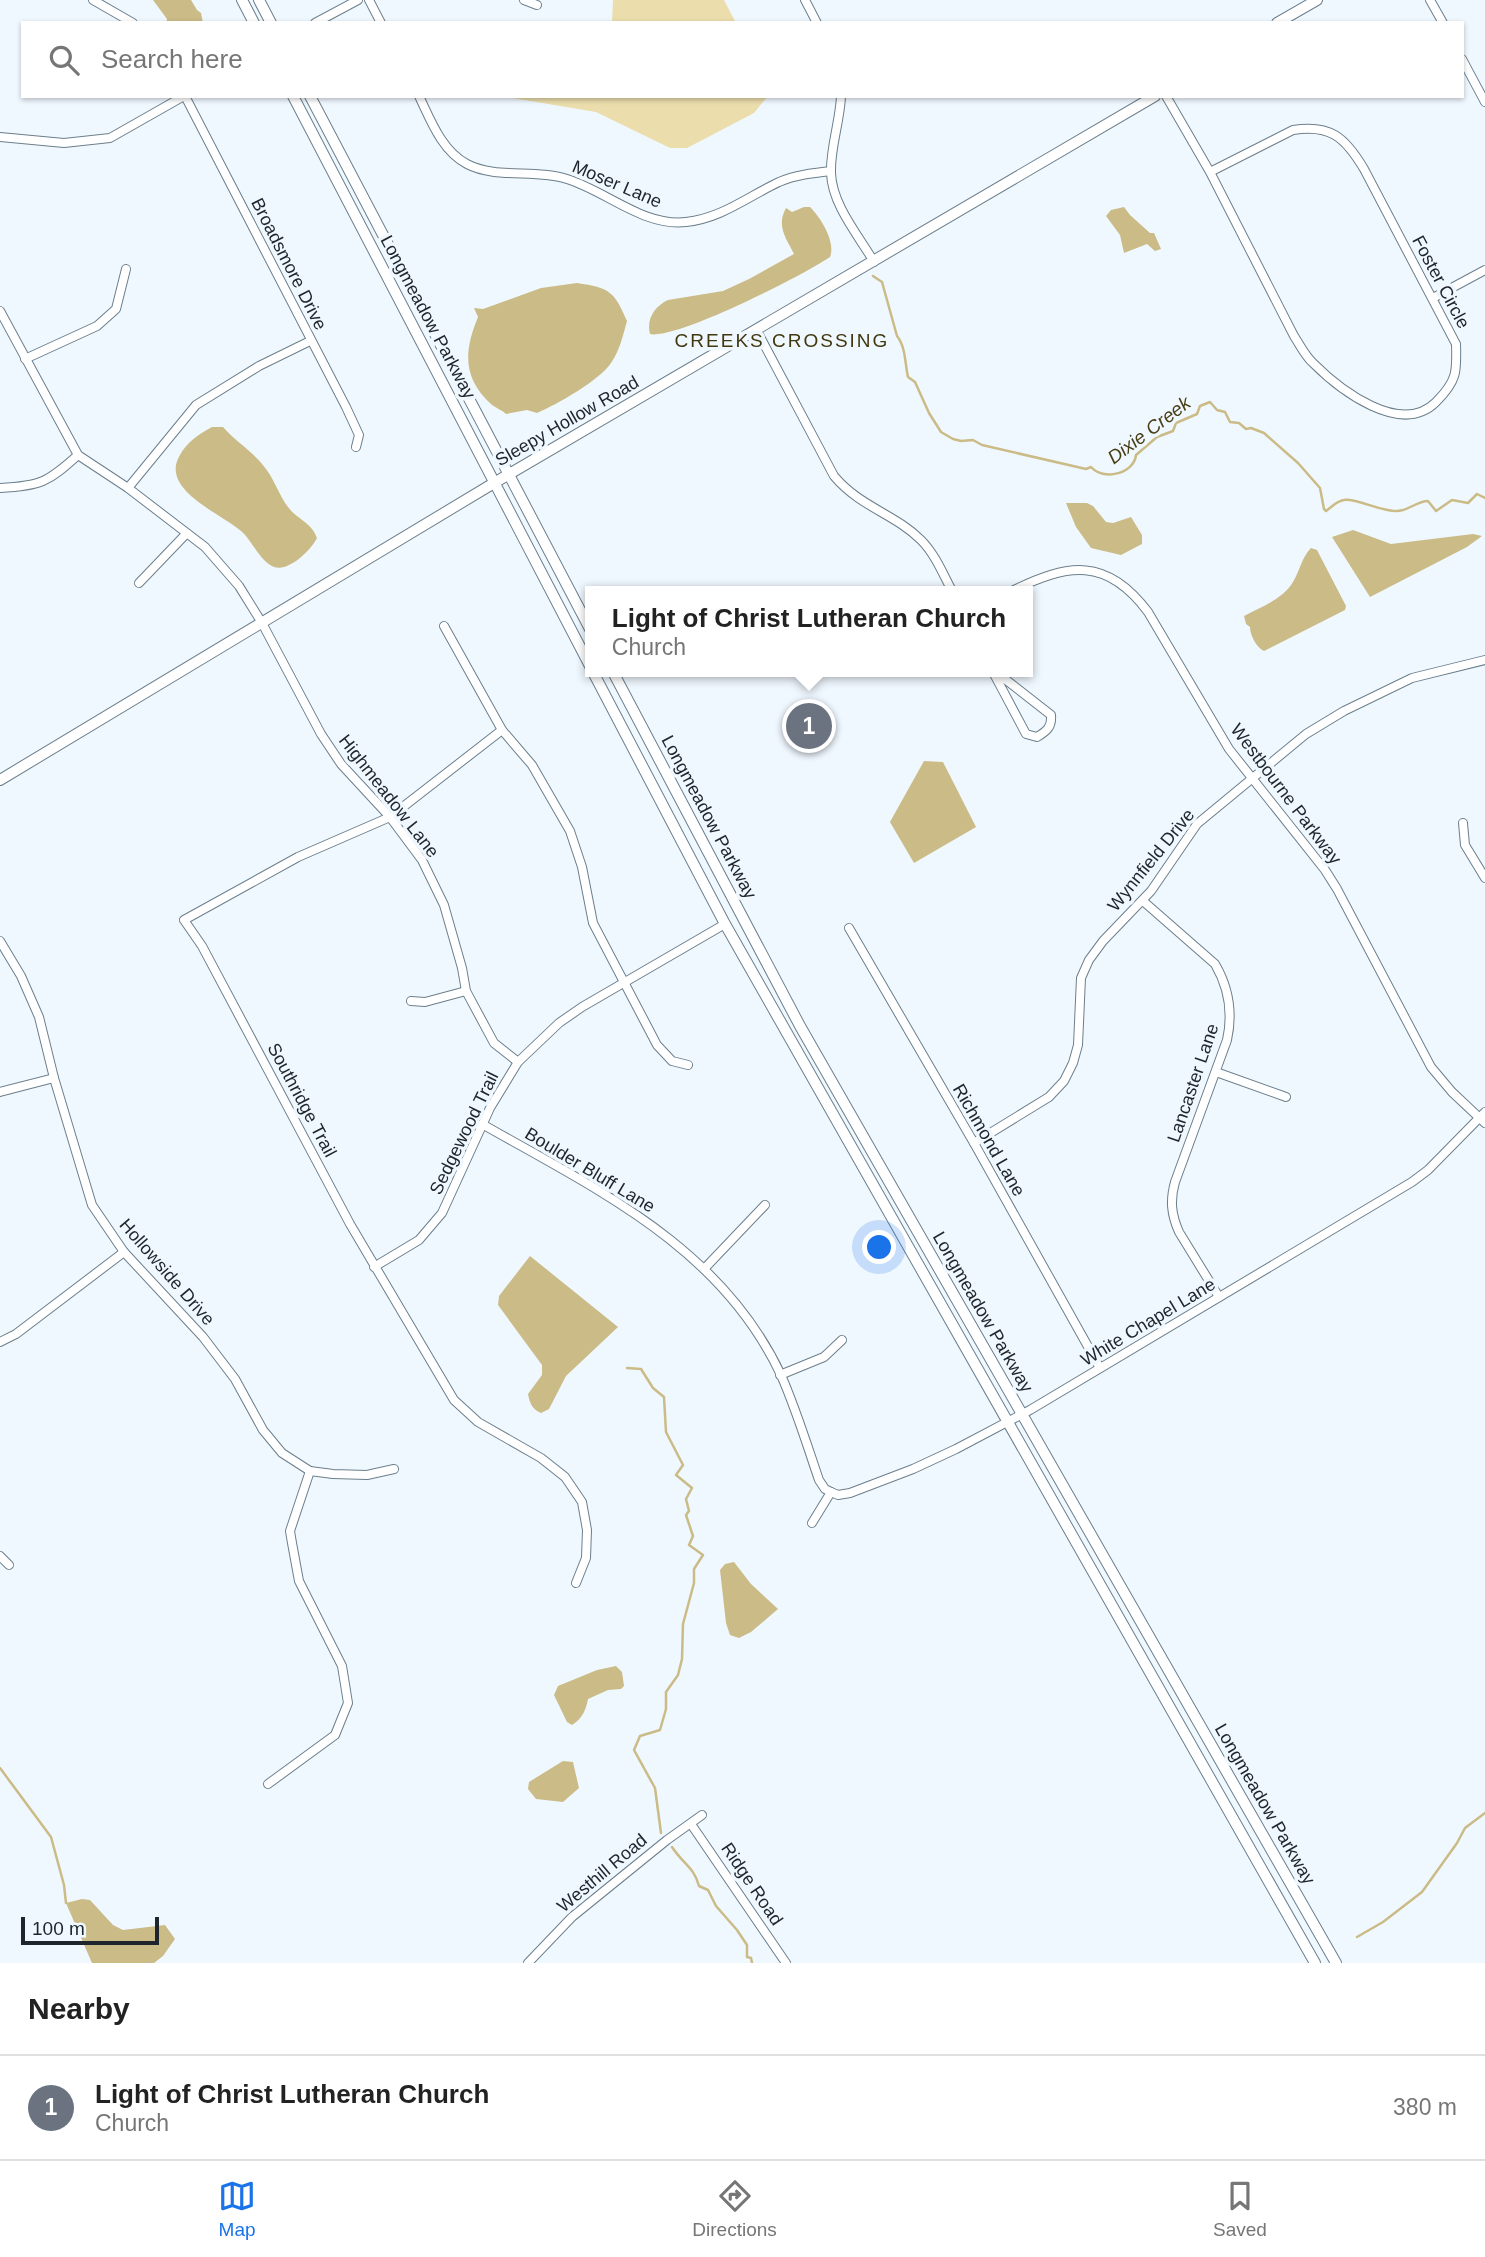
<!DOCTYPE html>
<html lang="en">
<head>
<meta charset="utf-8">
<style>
	:root { --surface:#fff; --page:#f6f6f6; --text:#222; --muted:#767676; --line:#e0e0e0; --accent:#1a73e8 }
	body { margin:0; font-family:Arial,sans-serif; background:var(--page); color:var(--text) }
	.scale { position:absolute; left:21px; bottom:18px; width:138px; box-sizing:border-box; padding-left:7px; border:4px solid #1e262c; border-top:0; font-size:19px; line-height:24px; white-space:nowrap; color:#1e262c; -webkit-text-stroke:5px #f0f8ff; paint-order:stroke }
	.you { position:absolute; left:880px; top:1248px; width:24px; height:24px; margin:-18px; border:5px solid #fff; border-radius:50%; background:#1a73e8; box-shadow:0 0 0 10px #1a73e833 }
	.badge { display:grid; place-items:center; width:46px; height:46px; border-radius:50%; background:var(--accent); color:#fff; font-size:23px; font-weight:700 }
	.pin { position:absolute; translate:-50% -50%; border:4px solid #fff; box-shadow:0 2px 7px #0006 }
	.popup { position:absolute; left:585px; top:586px; width:448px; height:91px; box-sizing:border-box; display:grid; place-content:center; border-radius:0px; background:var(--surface); filter:drop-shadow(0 2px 5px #0005); font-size:23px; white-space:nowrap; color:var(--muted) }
	.popup b { font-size:26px; color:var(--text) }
	.popup::after { content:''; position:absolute; left:50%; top:100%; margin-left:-14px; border:14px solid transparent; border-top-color:var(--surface) }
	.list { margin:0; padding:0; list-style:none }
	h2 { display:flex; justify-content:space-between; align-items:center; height:91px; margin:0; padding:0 28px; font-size:30px }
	h2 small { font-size:23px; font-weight:400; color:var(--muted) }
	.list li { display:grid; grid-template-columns:46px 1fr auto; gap:21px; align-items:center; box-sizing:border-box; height:105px; padding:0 28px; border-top:2px solid var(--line) }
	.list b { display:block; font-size:26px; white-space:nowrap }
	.list p { margin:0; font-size:23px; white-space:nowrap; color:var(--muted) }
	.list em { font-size:23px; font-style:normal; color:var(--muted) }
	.icon { flex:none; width:38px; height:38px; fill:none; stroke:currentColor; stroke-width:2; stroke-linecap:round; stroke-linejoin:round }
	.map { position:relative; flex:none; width:1485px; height:1963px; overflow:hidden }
	.search { position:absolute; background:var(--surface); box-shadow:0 2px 5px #0004; left:21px; right:21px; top:21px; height:77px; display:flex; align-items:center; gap:18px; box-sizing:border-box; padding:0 24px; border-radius:0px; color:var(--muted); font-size:26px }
	.sheet { height:196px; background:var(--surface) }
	nav { display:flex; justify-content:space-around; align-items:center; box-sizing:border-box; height:98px; border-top:2px solid var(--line); background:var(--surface); font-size:19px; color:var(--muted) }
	nav a { display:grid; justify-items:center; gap:4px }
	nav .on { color:var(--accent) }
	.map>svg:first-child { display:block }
	.green { fill:#ebddac }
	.water { fill:#cabb87 }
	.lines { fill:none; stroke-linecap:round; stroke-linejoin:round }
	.stream { stroke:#cabb87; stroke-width:2.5 }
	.minor-casing { stroke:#6b7f8c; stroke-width:10 }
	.tertiary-casing { stroke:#6b7f8c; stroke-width:12 }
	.minor { stroke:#fff; stroke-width:8 }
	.tertiary { stroke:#fff; stroke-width:10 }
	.labels { text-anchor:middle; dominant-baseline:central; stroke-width:7; stroke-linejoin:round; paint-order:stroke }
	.street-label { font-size:18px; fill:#1e262c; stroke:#f0f8ff }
	.neighbourhood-label { font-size:19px; letter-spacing:2px; fill:#42380e; stroke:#f0f8ff }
	.water-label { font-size:19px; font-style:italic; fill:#493e14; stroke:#f0f8ff }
</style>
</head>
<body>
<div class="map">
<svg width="1485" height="1963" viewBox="0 0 1485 1963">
	<rect width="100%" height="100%" fill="#f0f8ff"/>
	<!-- green -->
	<g class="green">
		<polygon points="613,0 724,0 736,23 612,23"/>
		<polygon points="501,96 768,96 754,113 687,148 670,148 596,112"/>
	</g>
	<!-- water -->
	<g class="water">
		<polygon points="153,0 191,0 197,10 201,13 203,23 166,23 167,19"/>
		<path d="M 804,207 L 810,207 C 821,218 836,242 830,257 C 804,275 676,340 650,334 C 646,319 655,306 668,300 L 723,291 L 749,279 L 794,254 C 786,238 776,226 786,208 L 792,212 Z"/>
		<polygon points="1124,207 1130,215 1150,233 1154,233 1161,249 1155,251 1147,244 1124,253 1120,235 1106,216 1111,210"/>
		<path d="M 577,283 C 610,288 614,291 627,321 C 623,335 620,350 611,363 C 600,380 556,405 537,413 L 527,410 L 506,414 C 502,410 496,408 492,405 C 462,378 464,351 478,317 L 474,308 L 483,309 L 541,288 Z"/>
		<path d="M 212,427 L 223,427 C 236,442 255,453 266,469 C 275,481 279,495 288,507 C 297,519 312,523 317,538 C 311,550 289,572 274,567 C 260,562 252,540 241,531 C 220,513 159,489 180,455 C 187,442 199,434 212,427 Z"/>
		<polygon points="1066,503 1087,503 1093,506 1106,522 1113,523 1131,517 1142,535 1142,544 1121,555 1091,548 1076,527"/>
		<polygon points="1353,530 1391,544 1473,534 1482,536 1467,547 1370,597 1332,537"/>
		<path d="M 1311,548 L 1317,550 L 1346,606 L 1345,610 L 1264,651 C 1256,647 1250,635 1250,627 L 1246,624 L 1244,616 C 1261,607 1283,599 1293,582 C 1300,570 1302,557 1311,548 Z"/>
		<polygon points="924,761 943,762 976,827 914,863 890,822"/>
		<path d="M 530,1256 L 618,1327 L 566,1376 L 549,1409 L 541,1413 C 532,1409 530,1404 528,1394 L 542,1375 L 542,1365 L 498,1305 L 499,1296 Z"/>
		<polygon points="734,1562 751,1584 778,1609 751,1632 739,1638 730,1635 726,1623 720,1570 725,1564"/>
		<path d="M 616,1666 L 622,1672 L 624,1686 L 621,1689 L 608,1690 L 588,1699 C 586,1710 582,1719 572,1725 L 567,1722 L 554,1695 L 558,1686 L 597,1670 Z"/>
		<polygon points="563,1761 573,1762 579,1788 563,1802 536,1799 528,1789 529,1782"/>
		<polygon points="82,1899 90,1900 113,1925 123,1930 165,1925 175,1939 163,1956 154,1963 92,1963 66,1903"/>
	</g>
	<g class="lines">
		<!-- stream -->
		<g class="stream">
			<path d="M 873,276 L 882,282 L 897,336 C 906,347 905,365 908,377 L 915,382 L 929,413 L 941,432 L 953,439 L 961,441 L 973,440 L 982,445 L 1086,469 L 1091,467 C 1103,481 1134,474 1136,455 L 1157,437 L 1173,431 L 1176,423 L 1197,414 L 1200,406 L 1210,402 L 1217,410 L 1225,412 L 1230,422 L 1239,423 L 1246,429 L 1251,428 L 1264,433 L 1298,463 L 1320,488 L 1324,509 L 1326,511 C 1332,507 1336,501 1344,500 C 1356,498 1382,512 1397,511 C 1408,511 1417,501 1428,501 L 1436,511 L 1452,500 L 1468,503 L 1477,494 L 1485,498"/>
			<polyline points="627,1368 641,1369 653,1388 664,1397 666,1432 683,1465 676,1475 692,1488 686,1499 689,1511 686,1515 693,1536 689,1545 703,1555 694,1569 694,1583 683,1624 682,1659 678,1675 666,1692 666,1709 660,1730 640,1736 634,1750 655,1788 661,1833"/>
			<polyline points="0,1768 51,1837 64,1885 66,1903"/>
			<path d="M 672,1847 C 683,1864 694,1867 699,1886 L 708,1890 L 716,1906 L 737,1930 L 747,1945 L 747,1957 L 751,1958 L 752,1963"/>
			<polyline points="1357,1937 1383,1922 1422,1892 1457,1843 1465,1828 1485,1813"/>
		</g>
		<!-- minor casing -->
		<g class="minor-casing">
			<g id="minor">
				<polyline points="93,0 133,23"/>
				<polyline points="369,0 381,23"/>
				<polyline points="524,0 537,5"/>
				<polyline points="805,0 817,23"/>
				<polyline points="1430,0 1443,23"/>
				<polyline points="315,23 358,0"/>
				<polyline points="1462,59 1485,102"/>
				<polyline points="185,96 346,407 359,435 356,447"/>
				<path d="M 419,96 C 431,121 442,151 467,164 C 495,179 536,169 567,179 C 606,191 644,227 686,222 C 722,218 747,197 779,182 C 795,175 813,173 831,171"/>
				<path d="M 841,96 C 840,122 830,148 831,173 C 832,205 859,236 874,262"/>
				<path d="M 1166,96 L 1210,172 L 1294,336 C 1300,345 1305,356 1313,363 C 1340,390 1401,437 1436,402 C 1457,381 1457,372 1456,344 L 1364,169 C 1345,137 1330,124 1293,130 L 1210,172"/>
				<polyline points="0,137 64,143 110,138 184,96"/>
				<polyline points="1433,298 1485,270"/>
				<polyline points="0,311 78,455 128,488 205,547 239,586 262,623 321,734 341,764 390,817 422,860 444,905 462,968 466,991 494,1043 518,1062"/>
				<path d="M 757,331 L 834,476 C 860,507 895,514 921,540 C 935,554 943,574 952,591"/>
				<polyline points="25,359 97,326 116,309 126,269"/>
				<path d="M 0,488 C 41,486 48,482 78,455"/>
				<polyline points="128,488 196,405 259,366 310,341"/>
				<polyline points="139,583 186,534"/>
				<path d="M 1012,591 C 1068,563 1107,557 1148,612 L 1229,749 L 1325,870 L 1337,889 L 1431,1067 L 1452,1092 L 1485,1123"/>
				<polyline points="444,626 502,730 532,765 570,831 582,867 593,923 657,1045 672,1061 688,1065"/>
				<path d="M 993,672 L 1026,734 L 1037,737 C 1047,731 1052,727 1051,715 L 996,672"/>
				<polyline points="502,730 390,817 298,857 184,920 202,946 350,1224 454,1400 478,1422 541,1458 565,1477 582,1502 587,1530 586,1558 576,1583"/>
				<polyline points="1463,823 1465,845 1485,878"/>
				<path d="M 1143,901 L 1215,964 C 1229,988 1233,1013 1227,1040 L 1175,1182 C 1170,1200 1171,1214 1179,1232 L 1219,1297"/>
				<polyline points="849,928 974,1143 1100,1368"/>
				<polyline points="0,941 21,976 39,1017 54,1078 92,1205 124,1252 203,1337 235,1379 263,1430 282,1453 310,1471 333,1474 367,1475 394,1469"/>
				<polyline points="411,1001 425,1002 466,991"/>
				<polyline points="1216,1072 1286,1097"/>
				<polyline points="0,1092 54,1078"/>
				<path d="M 482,1124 C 598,1190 721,1247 781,1375 C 796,1409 807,1445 819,1480 L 825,1489 L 831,1492 L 838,1495 L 850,1493 L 913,1469 L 956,1449 L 1030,1410 L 1412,1182 L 1428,1170 L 1485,1112"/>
				<polyline points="974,1143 1049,1097 1064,1081 1073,1063 1078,1045 1081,978 1089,960 1103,941 1151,891 1197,824 1306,734 1344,711 1412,678 1485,660"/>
				<polyline points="374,1267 419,1240 442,1213 490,1108 518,1062 559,1023 582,1007 725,924"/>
				<polyline points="704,1269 765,1205"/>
				<polyline points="0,1342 16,1334 124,1252"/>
				<polyline points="780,1375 824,1357 842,1340"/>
				<polyline points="812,1523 831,1492"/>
				<polyline points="0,1556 9,1565"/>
				<polyline points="268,1784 335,1735 348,1703 342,1666 299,1581 292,1543 290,1531 310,1471"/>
				<polyline points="691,1824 786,1963"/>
				<polyline points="528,1963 572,1917 667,1840 702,1815"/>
			</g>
		</g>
		<!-- tertiary casing -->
		<g class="tertiary-casing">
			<g id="tertiary">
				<polyline points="242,0 254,23"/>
				<polyline points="259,0 271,23"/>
				<polyline points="1277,23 1317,0"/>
				<polyline points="293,96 590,666"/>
				<polyline points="310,96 590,629"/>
				<polyline points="593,672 725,924 1315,1963"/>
				<polyline points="613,672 800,1026 1336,1963"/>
				<polyline points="0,780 494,483 1155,96"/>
			</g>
		</g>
		<!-- minor -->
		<use href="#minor" class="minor"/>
		<!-- tertiary -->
		<use href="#tertiary" class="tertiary"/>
	</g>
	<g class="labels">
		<!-- street labels -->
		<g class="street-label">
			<text transform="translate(617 184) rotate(23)">Moser Lane</text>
			<text transform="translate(289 264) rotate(63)">Broadsmore Drive</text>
			<text transform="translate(1441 282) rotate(62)">Foster Circle</text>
			<text transform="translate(428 317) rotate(62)">Longmeadow Parkway</text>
			<text transform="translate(567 421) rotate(-30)">Sleepy Hollow Road</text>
			<text transform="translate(1286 794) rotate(53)">Westbourne Parkway</text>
			<text transform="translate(389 796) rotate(52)">Highmeadow Lane</text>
			<text transform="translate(709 817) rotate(62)">Longmeadow Parkway</text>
			<text transform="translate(1151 860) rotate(-51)">Wynnfield Drive</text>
			<text transform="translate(1193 1083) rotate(-71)">Lancaster Lane</text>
			<text transform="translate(302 1100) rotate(62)">Southridge Trail</text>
			<text transform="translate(464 1133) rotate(-64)">Sedgewood Trail</text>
			<text transform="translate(989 1140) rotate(60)">Richmond Lane</text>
			<text transform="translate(590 1170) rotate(31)">Boulder Bluff Lane</text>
			<text transform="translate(167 1272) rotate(49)">Hollowside Drive</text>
			<text transform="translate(983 1312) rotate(60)">Longmeadow Parkway</text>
			<text transform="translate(1148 1322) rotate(-31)">White Chapel Lane</text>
			<text transform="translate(1265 1804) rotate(60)">Longmeadow Parkway</text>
			<text transform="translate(602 1873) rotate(-40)">Westhill Road</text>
			<text transform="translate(752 1884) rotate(56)">Ridge Road</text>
		</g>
		<!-- neighbourhood labels -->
		<g class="neighbourhood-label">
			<text x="782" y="340">CREEKS CROSSING</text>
		</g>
		<!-- water labels -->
		<g class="water-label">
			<text transform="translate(1149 430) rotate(-37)">Dixie Creek</text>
		</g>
	</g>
</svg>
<div class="scale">100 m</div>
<div class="you"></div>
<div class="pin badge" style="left:809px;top:726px;background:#6b7280">1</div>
<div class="popup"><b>Light of Christ Lutheran Church</b>Church</div>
<div class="search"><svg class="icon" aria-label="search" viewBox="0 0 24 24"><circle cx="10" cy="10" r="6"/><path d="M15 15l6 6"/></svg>Search here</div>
</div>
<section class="sheet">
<h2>Nearby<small></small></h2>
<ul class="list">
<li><span class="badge" style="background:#6b7280">1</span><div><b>Light of Christ Lutheran Church</b><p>Church</p></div><em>380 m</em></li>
</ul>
</section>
<nav>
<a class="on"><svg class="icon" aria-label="map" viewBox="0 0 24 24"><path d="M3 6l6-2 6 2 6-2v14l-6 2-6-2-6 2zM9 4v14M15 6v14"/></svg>Map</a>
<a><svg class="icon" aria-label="directions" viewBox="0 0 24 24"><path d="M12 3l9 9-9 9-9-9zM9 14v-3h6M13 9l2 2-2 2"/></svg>Directions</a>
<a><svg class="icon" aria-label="saved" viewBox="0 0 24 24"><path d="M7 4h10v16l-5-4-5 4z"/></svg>Saved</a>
</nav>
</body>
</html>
